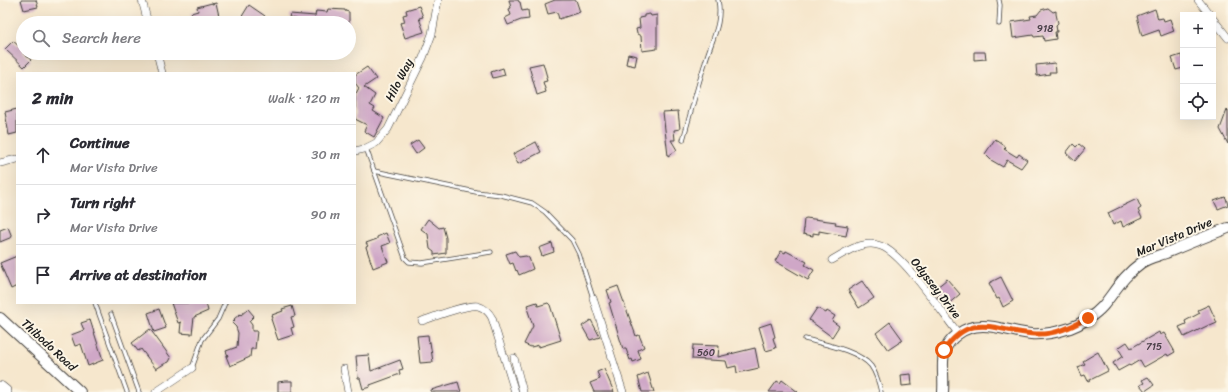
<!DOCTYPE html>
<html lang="en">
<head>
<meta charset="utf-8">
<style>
	:root { --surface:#fff; --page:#f7f7f7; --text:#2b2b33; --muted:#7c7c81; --line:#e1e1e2 }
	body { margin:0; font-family:Sriracha,sans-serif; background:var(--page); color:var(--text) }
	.controls { position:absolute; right:12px; top:12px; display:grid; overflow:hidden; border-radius:0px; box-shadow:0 4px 16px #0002 }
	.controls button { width:36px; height:36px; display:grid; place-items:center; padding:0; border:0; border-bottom:1px solid var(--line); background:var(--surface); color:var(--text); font:20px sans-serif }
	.stop { position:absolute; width:12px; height:12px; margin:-9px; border:3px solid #ea580c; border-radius:50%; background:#fff }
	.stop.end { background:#ea580c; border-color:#fff; box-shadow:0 1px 4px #0008 }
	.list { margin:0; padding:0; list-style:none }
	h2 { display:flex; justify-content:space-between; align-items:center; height:52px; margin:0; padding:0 16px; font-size:17px }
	h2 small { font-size:13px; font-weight:400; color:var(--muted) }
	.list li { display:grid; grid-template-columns:26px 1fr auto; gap:12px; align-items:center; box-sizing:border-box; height:60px; padding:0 16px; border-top:1px solid var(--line) }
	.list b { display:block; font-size:15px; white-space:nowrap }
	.list p { margin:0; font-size:13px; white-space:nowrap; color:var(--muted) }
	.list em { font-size:13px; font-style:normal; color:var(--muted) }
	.icon { flex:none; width:22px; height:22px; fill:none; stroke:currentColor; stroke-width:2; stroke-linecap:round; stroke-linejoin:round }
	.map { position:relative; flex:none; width:1228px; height:392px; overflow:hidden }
	.search { position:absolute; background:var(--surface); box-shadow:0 4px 16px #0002; left:16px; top:16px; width:340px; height:44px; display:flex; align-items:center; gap:10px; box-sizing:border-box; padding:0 14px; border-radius:22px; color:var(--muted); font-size:15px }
	.panel { position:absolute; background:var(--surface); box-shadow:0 4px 16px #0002; left:16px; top:72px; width:340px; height:232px; border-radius:0px }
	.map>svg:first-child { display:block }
	.building { fill:#cfa7c7 }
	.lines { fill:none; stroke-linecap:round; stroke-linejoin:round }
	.lane-casing { stroke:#3d3a37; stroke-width:5 }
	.street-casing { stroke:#3d3a37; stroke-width:8 }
	.secondary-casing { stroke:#3d3a37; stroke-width:12 }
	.highway-casing { stroke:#3d3a37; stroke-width:14 }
	.lane { stroke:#fff; stroke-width:3.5 }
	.street { stroke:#fff; stroke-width:7 }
	.secondary { stroke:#fff; stroke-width:10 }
	.highway { stroke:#fff; stroke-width:13 }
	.route { stroke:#ea580c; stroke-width:5 }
	.labels { text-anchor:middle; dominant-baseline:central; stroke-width:4; stroke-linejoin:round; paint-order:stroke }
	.number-label { font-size:10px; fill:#493f47 }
	.street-label { font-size:12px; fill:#1c1c1c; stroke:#fcf5e5 }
</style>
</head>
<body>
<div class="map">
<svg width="1228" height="392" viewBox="0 0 1228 392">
	<rect width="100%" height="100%" fill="#fcf5e5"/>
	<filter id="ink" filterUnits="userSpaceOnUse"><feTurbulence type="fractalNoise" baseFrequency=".025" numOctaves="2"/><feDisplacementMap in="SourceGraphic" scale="8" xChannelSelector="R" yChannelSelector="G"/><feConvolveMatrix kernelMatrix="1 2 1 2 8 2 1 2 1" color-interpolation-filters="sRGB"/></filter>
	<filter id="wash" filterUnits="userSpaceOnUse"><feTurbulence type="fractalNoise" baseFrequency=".012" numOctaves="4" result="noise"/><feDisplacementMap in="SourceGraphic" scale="16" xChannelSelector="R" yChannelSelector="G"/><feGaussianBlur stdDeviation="0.9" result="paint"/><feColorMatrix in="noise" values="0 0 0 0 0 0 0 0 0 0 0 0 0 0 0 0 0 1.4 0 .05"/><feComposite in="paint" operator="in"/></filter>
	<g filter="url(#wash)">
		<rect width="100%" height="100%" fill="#f6e7cd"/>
		<g id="blocks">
			<!-- building -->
			<g class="building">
				<polygon points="21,0 36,0 38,7 24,10"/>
				<polygon points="509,0 518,0 519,2 520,2 522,11 528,10 529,19 521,20 508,25 505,18 511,15 509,9 511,8"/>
				<polygon points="555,0 576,0 580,12 559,19 557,12 548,14 545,4"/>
				<polygon points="212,3 212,4 216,3 219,16 216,17 217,21 211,23 194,23 191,13 198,11 197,7"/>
				<polygon points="249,5 265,16 261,23 243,23 244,21 241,18"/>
				<polygon points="419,6 423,17 419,18 424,32 405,38 400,23 405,22 403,15 407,14 406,10"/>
				<polygon points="1048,8 1053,12 1056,11 1056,14 1058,23 1056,25 1057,32 1055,32 1056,39 1044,41 1043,36 1034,37 1033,35 1013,38 1011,22 1031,19 1030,16 1037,15 1041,10"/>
				<polygon points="328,9 345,10 345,11 349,12 349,23 309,23 289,17 290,14 315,16 316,11 327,12"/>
				<polygon points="1155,9 1158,19 1163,18 1164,21 1170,19 1174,31 1161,36 1159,30 1142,36 1137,16"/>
				<polygon points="650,14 651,16 657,15 657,49 642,51 641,36 637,34 636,29 640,28 639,18 644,17 644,15"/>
				<polygon points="13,41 19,46 23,41 23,53 31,60 24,67 5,49"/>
				<polygon points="974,52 985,52 986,59 974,60"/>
				<polygon points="628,54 637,56 635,66 626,64"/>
				<polygon points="1181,55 1183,61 1183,68 1176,70 1172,58"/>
				<polygon points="543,63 547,77 546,78 547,81 543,82 546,92 537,95 529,66"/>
				<polygon points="1055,63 1056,72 1049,72 1050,74 1037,76 1036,65"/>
				<polygon points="367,67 376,79 364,87 375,95 370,105 375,108 373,111 384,118 374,137 364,131 367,125 355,119 355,95 359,88 355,83 355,75"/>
				<polygon points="503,68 505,75 493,78 491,72"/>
				<polygon points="17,109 17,133 9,135 5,112"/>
				<polygon points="1227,110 1228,111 1228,144 1220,129"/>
				<polygon points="678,111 680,129 674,130 675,140 671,140 677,150 668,156 663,112"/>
				<polygon points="995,139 1006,147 1004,149 1017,157 1019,154 1027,160 1021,168 1007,160 1003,167 991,160 985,154"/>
				<polygon points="418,140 424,148 416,154 410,145"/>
				<polygon points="536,142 541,152 518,164 513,154"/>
				<polygon points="1073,144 1076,147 1079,144 1085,149 1075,161 1066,153"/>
				<polygon points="1225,197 1226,198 1228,205 1218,209 1214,201"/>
				<polygon points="1137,199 1141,208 1138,210 1142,218 1123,227 1121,221 1113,225 1108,213"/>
				<polygon points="806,218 836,222 835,224 848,226 846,236 819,231 819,234 813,233 813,236 803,234 804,229 803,229 804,219"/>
				<polygon points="428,219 439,228 443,227 446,238 446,253 434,255 434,252 430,249 428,234 421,229"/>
				<polygon points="8,227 12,237 0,242 0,230"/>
				<polygon points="386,233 390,243 382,246 388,262 373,268 366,247 368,246 366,243 377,239 377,237"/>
				<polygon points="552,243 554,252 542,256 539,248"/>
				<polygon points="515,251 519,257 526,256 529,258 533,269 519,275 517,270 516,271 513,263 510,264 506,254"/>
				<polygon points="781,251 785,253 786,251 807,262 805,265 814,270 808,280 775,261"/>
				<polygon points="17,256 17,286 11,289 0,263"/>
				<polygon points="1001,277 1013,301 1003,307 999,298 997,299 989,283"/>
				<polygon points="947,279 960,294 946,306 944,303 942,304 937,297 940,294 936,288"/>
				<polygon points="862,281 874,298 859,308 848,290"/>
				<polygon points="618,286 636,336 639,335 644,347 638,350 641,359 633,362 632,359 630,360 626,349 623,349 609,303 611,302 607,290"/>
				<polygon points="537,302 538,306 548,303 550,305 561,340 539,347 539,345 531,347 524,344 533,326 527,308 529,307 528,305"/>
				<polygon points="171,303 206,303 208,311 194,317 192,334 180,333 181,322 178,323"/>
				<polygon points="1209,305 1217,323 1210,326 1209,325 1184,337 1179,327 1186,324 1185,321 1200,313 1198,310"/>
				<polygon points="292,306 295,316 291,317 294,327 291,328 293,335 278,340 271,319 273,318 272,315 283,311 282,309"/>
				<polygon points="817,308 826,313 827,311 835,316 832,321 839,326 832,337 809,320"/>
				<polygon points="159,309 166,328 154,332 148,313"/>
				<polygon points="248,309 254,316 249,321 252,325 252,331 257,331 255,349 251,349 250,357 230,366 226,356 228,356 226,351 237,347 238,333 236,327 232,323 235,320 234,319 240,314 241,315"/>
				<polygon points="90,320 103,360 88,366 81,344 75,346 71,335 84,330 81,323"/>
				<polygon points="591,320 600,337 590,340 582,326"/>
				<polygon points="890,322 903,340 888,350 876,333"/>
				<polygon points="771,323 775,337 773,338 776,348 766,351 759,327"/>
				<polygon points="150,329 171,358 169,362 164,364 156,369 141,349 138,351 132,343"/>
				<polygon points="1159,332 1160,335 1164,333 1175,352 1168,356 1167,354 1144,367 1140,360 1130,366 1129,365 1118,371 1113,363 1123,356 1118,348 1127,342 1131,348"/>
				<polygon points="428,335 429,343 430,342 433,362 420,363 417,336"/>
				<polygon points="693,345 719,346 718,357 755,348 759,368 737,373 736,366 728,368 726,361 692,359"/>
				<polygon points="1098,352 1108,371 1088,381 1085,375 1082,376 1078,367 1085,364 1083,361"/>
				<polygon points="369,355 371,371 400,360 403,369 399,370 400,374 370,385 370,387 363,389 360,378 358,378 356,356"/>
				<polygon points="604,369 614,392 594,392 590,383 600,379 597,372"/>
				<polygon points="648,373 654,392 642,392 638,377"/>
				<polygon points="911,374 912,385 902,386 901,375"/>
				<polygon points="1148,377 1154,385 1145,391 1140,385 1144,383 1142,380"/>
				<polygon points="782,380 798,392 769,392 777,381 780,383"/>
				<polygon points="285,381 292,381 292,392 278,392 278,382"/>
				<polygon points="458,382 461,392 431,392 431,390"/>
			</g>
		</g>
	</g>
	<g filter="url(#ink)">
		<use href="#blocks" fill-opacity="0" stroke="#3d3a37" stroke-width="1"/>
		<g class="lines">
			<!-- lane casing -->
			<g class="lane-casing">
				<g id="lane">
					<polyline points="999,24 1000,5 999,0"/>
					<path d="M 683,140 C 690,115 697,88 705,63 C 711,41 723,23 718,0"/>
					<polyline points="366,148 405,258 409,262 422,263 491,252"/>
					<polyline points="374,171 476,192 501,195 532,203 545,212 572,240 579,254 593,298"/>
					<polyline points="95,303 127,392"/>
					<polyline points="111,314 139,392"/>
					<path d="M 805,339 C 823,344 858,350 871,366 C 876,373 879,383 881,392"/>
					<polyline points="192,368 202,340 218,319 225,303"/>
				</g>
			</g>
			<!-- street casing -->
			<g class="street-casing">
				<g id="street">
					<polyline points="142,0 148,23"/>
					<polyline points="1198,0 1210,15"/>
					<polyline points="1213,19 1228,38"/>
					<polyline points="157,53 162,73"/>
					<polyline points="355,151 364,149 376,143 388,129 423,58 432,34 438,0"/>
					<polyline points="0,163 17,159"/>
					<path d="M 832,260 C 844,253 857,244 871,244 C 874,244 878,245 881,246 C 903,254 942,313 958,333"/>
					<polyline points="593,298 623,392"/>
					<path d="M 422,321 C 434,317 466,304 478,306 C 485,308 489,312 492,318 L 515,392"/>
					<polyline points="514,358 523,392"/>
					<polyline points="344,369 348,392"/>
					<polyline points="156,392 192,368"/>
				</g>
			</g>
			<!-- secondary casing -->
			<g class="secondary-casing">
				<g id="secondary">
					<polyline points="0,318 80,392"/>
					<path d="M 943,392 C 945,369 936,350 958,334 C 980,317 1007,332 1031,334 C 1044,335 1058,332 1070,328 C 1081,324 1095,315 1103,306 C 1115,291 1124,275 1141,263 C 1148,258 1158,256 1166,253 C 1187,244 1207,236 1228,228"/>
				</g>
			</g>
			<!-- highway casing -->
			<g class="highway-casing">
				<polyline id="highway" points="0,388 5,392"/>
			</g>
			<!-- lane -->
			<use href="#lane" class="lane"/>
			<!-- street -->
			<use href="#street" class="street"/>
			<!-- secondary -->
			<use href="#secondary" class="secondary"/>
			<!-- highway -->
			<use href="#highway" class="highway"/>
		</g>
	</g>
	<g class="lines" filter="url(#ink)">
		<!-- route -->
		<path class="route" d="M 944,350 C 973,309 997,333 1036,334 C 1055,335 1071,327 1088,318"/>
	</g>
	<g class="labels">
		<!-- number labels -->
		<g class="number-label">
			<text x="1045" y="29">918</text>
			<text x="1154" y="347">715</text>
			<text x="706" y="353">560</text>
		</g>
		<!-- street labels -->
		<g class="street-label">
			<text transform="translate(399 80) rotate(-63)">Hilo Way</text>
			<text transform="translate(1174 237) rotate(-23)">Mar Vista Drive</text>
			<text transform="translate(936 288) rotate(52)">Odyssey Drive</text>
			<text transform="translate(49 345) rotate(43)">Thibodo Road</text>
		</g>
	</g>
</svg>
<div class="controls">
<button>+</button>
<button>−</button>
<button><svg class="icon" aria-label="locate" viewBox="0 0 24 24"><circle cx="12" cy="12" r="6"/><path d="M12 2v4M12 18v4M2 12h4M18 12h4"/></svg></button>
</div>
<div class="stop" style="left:944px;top:350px"></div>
<div class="stop end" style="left:1088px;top:318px"></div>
<div class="search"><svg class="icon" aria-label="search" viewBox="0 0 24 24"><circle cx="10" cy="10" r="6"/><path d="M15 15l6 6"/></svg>Search here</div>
<section class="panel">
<h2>2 min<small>Walk · 120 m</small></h2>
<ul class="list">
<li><svg class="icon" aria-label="ahead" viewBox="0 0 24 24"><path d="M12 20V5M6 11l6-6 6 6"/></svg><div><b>Continue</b><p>Mar Vista Drive</p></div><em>30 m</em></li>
<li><svg class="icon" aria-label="right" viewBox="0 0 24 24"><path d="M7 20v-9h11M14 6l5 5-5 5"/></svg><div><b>Turn right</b><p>Mar Vista Drive</p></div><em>90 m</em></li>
<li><svg class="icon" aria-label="arrive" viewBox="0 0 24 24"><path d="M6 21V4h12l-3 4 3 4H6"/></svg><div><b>Arrive at destination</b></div></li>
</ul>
</section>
</div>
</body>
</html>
